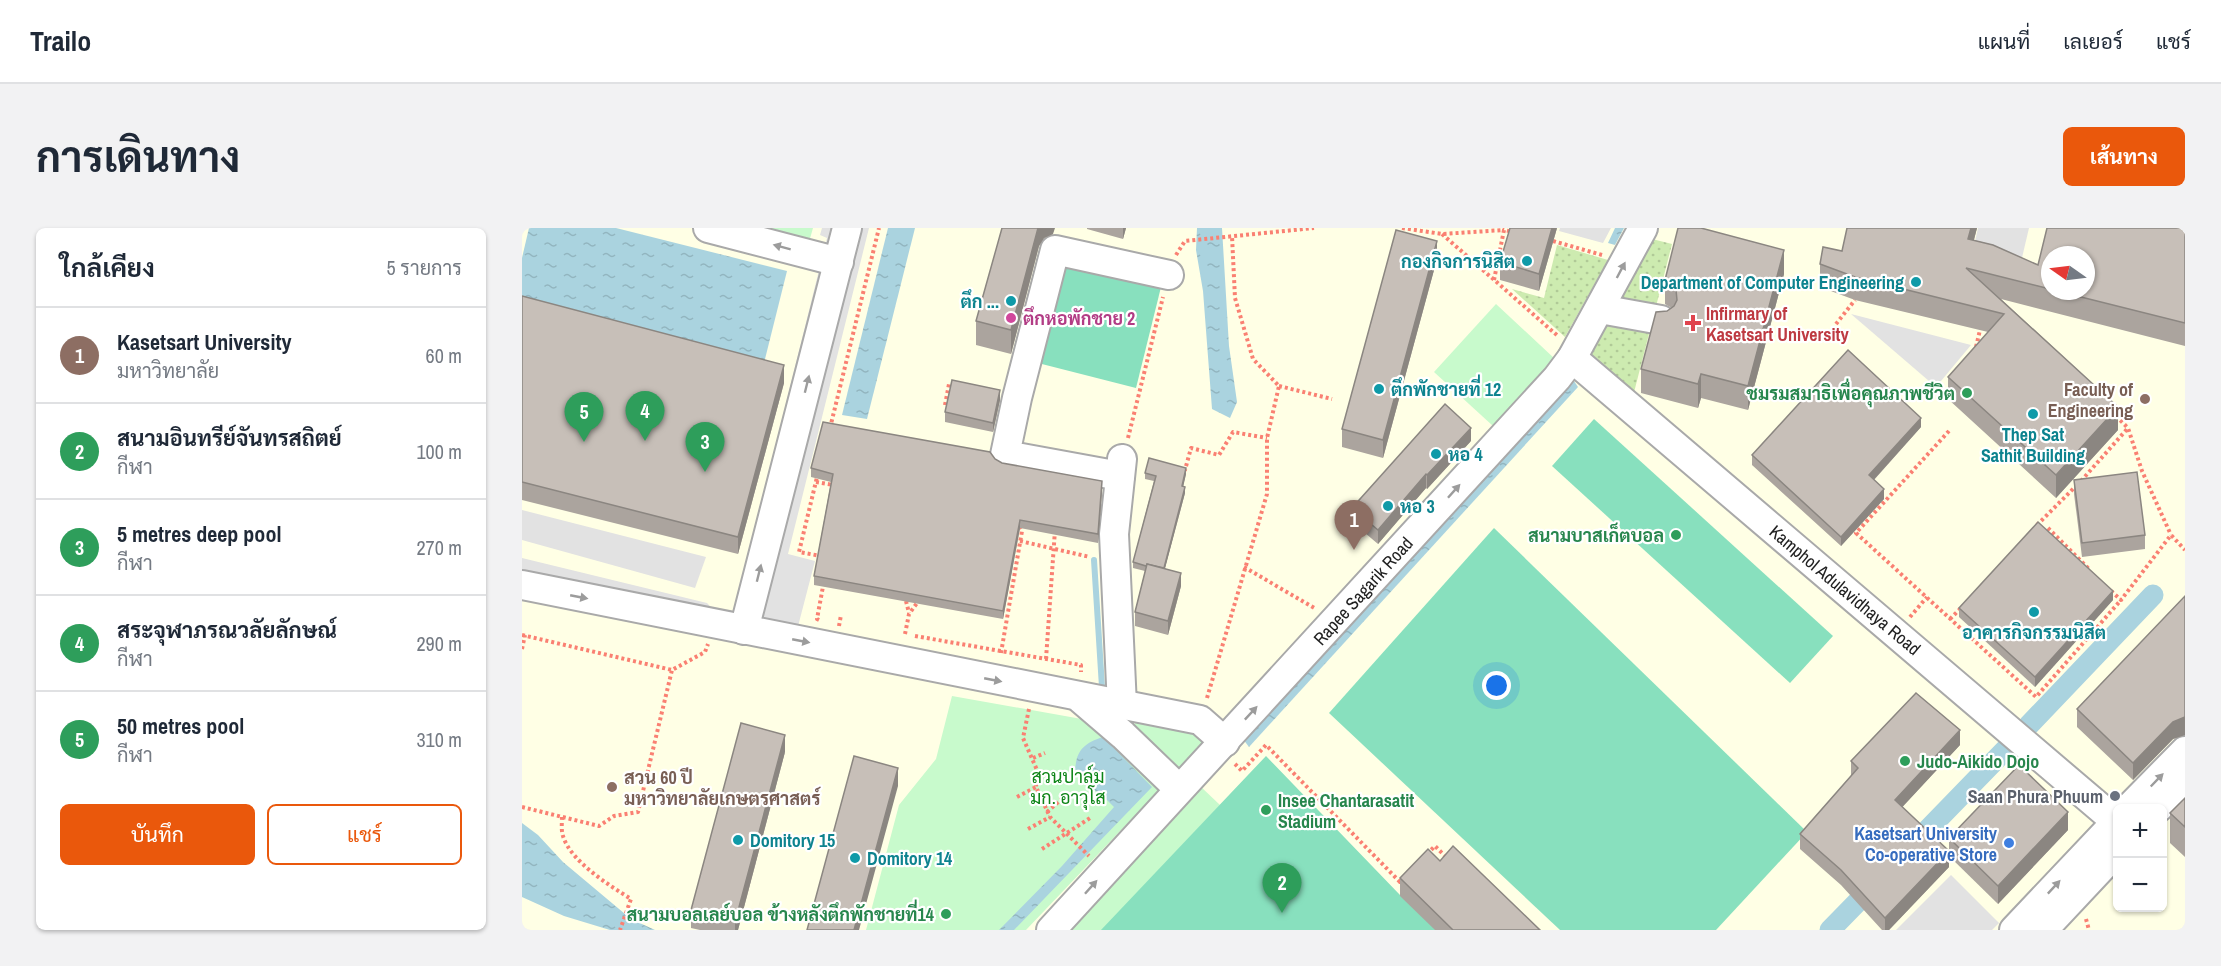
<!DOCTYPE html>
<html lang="th">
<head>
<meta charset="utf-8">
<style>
	:root { --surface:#fff; --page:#f2f2f3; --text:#1f2937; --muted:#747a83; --line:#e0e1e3; --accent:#ea580c }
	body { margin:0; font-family:"Archivo Narrow",Sarabun,sans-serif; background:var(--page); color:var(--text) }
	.controls { position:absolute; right:18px; bottom:18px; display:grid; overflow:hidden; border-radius:9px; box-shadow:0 2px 4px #0004 }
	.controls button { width:54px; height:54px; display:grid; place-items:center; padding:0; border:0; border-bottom:2px solid var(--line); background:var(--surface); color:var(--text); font:30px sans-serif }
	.compass { position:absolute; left:1519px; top:18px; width:54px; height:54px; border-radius:50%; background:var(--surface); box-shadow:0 2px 4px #0004; rotate:284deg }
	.you { position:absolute; left:975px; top:458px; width:21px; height:21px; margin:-15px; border:4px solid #fff; border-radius:50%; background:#1a73e8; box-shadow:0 0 0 9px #1a73e833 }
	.badge { display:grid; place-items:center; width:39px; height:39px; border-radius:50%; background:var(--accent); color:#fff; font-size:20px; font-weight:700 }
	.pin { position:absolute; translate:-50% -50px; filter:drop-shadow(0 2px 3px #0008) }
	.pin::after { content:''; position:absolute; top:32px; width:21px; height:18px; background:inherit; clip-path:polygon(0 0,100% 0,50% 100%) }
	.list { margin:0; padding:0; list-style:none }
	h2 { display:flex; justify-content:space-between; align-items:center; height:78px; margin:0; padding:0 24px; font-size:26px }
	h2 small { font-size:20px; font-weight:400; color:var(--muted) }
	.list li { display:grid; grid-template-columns:39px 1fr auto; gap:18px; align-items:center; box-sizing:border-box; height:96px; padding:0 24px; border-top:2px solid var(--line) }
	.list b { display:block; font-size:22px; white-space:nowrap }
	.list p { margin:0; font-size:20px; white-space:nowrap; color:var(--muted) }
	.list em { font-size:20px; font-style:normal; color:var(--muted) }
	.actions { display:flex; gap:12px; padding:18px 24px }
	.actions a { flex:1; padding:14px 0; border:2px solid var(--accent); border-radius:9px; text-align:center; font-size:21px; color:var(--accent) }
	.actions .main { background:var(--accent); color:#fff }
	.map { position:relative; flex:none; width:1663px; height:702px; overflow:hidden; border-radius:9px }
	header { display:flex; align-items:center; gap:36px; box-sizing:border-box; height:84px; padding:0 30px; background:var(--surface); border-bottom:2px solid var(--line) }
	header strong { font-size:28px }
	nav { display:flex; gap:33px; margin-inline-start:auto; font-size:21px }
	.intro { display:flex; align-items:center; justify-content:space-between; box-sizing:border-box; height:144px; padding:0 36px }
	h1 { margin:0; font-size:42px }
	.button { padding:15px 27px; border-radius:9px; background:var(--accent); color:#fff; font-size:21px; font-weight:700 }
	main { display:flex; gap:36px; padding:0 36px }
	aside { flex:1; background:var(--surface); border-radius:9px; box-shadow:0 2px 4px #0004 }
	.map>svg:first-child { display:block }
	.education { fill:#ffffe5; fill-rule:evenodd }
	.grass { fill:url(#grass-dots) }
	.park { fill:#c8facc }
	.pitch { fill:#88e0be }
	.parking { fill:#e2e2e2 }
	.water { fill:url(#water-ripples) }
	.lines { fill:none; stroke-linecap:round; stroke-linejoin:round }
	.stream { stroke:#aad3df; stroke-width:6 }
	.canal { stroke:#aad3df; stroke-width:21 }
	.minor-casing { stroke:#a9a9a9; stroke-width:32 }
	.path { stroke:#fa8072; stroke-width:4; stroke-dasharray:3 3; stroke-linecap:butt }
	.minor { stroke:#fff; stroke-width:28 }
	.wall { fill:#aba49e; fill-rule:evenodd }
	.shaded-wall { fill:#8b8681 }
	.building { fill:#c7bfb8; stroke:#8b8681; stroke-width:1.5 }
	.oneway { fill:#9c9c9c }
	.culture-dot { fill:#0f9aa8; stroke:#fff; stroke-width:2 }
	.hotel-dot { fill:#d1479c; stroke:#fff; stroke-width:2 }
	.health-dot { fill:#e0444e; stroke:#fff; stroke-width:2 }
	.leisure-dot { fill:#2e9e5b; stroke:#fff; stroke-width:2 }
	.education-dot { fill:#8d6e63; stroke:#fff; stroke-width:2 }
	.worship-dot { fill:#6b7280; stroke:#fff; stroke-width:2 }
	.shop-dot { fill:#3f7fe0; stroke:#fff; stroke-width:2 }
	.labels { text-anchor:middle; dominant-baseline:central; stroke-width:4.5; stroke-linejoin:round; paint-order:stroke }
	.culture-label { font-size:18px; font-weight:bold; fill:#0d838f; stroke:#fff; text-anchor:start }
	.health-label { font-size:18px; font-weight:bold; fill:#be3a42; stroke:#fff; text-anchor:start }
	.hotel-label { font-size:18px; font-weight:bold; fill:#b23c85; stroke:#fff; text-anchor:start }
	.education-label { font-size:18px; font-weight:bold; fill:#785e54; stroke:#fff; text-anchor:end }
	.leisure-label { font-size:18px; font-weight:bold; fill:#27864d; stroke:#fff; text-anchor:end }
	.street-label { font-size:18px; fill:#222; stroke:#fff }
	.park-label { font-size:18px; fill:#0c8416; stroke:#fff }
	.worship-label { font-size:18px; font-weight:bold; fill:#5b616d; stroke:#fff; text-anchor:end }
	.shop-label { font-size:18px; font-weight:bold; fill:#366cbe; stroke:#fff; text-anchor:end }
</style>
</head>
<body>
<header>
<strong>Trailo</strong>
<nav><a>แผนที่</a><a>เลเยอร์</a><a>แชร์</a></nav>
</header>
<div class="intro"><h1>การเดินทาง</h1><a class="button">เส้นทาง</a></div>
<main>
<aside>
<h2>ใกล้เคียง<small>5 รายการ</small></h2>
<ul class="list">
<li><span class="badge" style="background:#8d6e63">1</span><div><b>Kasetsart University</b><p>มหาวิทยาลัย</p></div><em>60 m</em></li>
<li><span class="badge" style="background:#2e9e5b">2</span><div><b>สนามอินทรีย์จันทรสถิตย์</b><p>กีฬา</p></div><em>100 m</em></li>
<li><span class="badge" style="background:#2e9e5b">3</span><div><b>5 metres deep pool</b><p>กีฬา</p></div><em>270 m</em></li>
<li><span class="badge" style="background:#2e9e5b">4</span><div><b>สระจุฬาภรณวลัยลักษณ์</b><p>กีฬา</p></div><em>290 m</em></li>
<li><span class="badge" style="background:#2e9e5b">5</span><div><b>50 metres pool</b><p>กีฬา</p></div><em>310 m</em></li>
</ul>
<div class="actions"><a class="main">บันทึก</a><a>แชร์</a></div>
</aside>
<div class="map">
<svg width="1663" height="702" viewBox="0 0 1663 702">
	<defs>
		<pattern id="grass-dots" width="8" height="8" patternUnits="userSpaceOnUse" patternTransform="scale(1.5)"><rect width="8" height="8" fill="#cdebb0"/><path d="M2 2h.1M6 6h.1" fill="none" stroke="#b0c997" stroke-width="1.8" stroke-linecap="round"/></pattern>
		<pattern id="water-ripples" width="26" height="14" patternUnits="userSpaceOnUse" patternTransform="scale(1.5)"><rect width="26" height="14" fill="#aad3df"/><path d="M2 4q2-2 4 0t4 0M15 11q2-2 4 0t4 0" fill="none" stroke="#92b5bf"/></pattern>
	</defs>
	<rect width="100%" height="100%" fill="#f2efe9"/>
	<!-- education -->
	<path class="education" d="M 0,0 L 1663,0 L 1663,702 L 0,702 ZM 1528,27 L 1564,27 L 1564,63 L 1528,63 ZM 1596,580 L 1640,580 L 1640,680 L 1596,680 Z"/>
	<!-- grass -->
	<g class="grass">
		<polygon points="1122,9 1150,16 1109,176 1059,135"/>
		<polygon points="1035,17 1086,32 1043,109 990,61 1022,70"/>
	</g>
	<!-- park -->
	<g class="park">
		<polygon points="232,0 291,0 287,14"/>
		<polygon points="974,76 1033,131 971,198 912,144"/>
		<polygon points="430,468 582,495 641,558 504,702 344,702 377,577 414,531"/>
		<polygon points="615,493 670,503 684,516 652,548 607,502"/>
		<polygon points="678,558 698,577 580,702 541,702"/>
	</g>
	<!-- pitch -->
	<g class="pitch">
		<polygon points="539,29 640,55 614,160 512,134"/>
		<polygon points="1072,191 1311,408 1268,455 1030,238"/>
		<polygon points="972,300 1285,604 1194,702 1038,702 807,485"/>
		<polygon points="744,528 878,667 1000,702 579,702"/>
	</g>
	<!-- parking -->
	<g class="parking">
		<polygon points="300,0 347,0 266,326 293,333 274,406 233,395 249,330 227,324 305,10 298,7"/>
		<polygon points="1038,0 1089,0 1081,15 1037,3"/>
		<polygon points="1456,0 1507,0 1499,34 1451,22"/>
		<polygon points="1329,86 1449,117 1414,159"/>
		<polygon points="0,282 184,329 173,360 0,312"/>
		<polygon points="0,330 185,375 206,398 0,351"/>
		<polygon points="1429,647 1477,695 1470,702 1374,702"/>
	</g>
	<!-- water -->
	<g class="water">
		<polygon points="7,0 94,0 265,43 242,135 0,74 0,30"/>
		<polygon points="366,0 393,0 345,191 320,187"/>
		<polygon points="675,0 700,0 707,118 715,174 708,190 690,181 681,63 674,22"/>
		<polygon points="1093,0 1102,0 1093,17 1086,15"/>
		<polygon points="1050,150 1056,159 727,519 721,511"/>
		<path d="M 581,509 L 630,559 L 492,702 L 477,702 L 540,638 L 592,579 L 582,569 L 553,548 C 553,525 559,516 581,509 Z"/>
		<polygon points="0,595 16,607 41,634 109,691 133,702 88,702 42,688 0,669"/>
	</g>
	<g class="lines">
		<!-- stream -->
		<polyline class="stream" points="572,332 580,459"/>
		<!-- canal -->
		<g class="canal">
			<polyline points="1507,497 1631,367"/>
			<polyline points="1386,622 1484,521"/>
			<polyline points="1308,702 1354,655"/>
		</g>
		<!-- minor casing -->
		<g class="minor-casing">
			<g id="minor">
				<polyline points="186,0 317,34"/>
				<polyline points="1078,81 1139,92"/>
				<polyline points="1050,130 1596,595"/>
				<polyline points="598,248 483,227 495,170 533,22 647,47"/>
				<polyline points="0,357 678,492 703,514"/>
				<polyline points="222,402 325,0"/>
				<polyline points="559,471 601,507 657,561"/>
				<polyline points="600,478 592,306 600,231"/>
				<polyline points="1607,580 1663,523"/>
				<polyline points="1636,580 1663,552"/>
				<polyline points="529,702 1035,150 1050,130 1121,0"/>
				<polyline points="1492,702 1596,592"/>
				<polyline points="1521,702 1596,622"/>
			</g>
		</g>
		<!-- path -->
		<g class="path">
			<polyline points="880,0 920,6 982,2"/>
			<polyline points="920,6 1037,109"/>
			<polyline points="1031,13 1080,27"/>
			<polyline points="654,27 663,13 792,0"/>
			<polyline points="972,52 982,2 991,4"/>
			<polyline points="1314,96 1333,72"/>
			<polyline points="1454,119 1458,102"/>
			<polyline points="757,158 810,171"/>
			<polyline points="423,177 427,156 432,157"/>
			<polyline points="1594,188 1606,200"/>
			<polyline points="308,200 357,0"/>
			<polyline points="1427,203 1334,305 1514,469 1599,372"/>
			<polyline points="606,210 641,69"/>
			<polyline points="661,242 663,242 669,220 697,227 711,204 745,210"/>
			<polyline points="296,245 277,324 299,328"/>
			<polyline points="1559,253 1606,200 1620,243 1649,307"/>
			<polyline points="294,254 311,257"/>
			<polyline points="1515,297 1554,258"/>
			<polyline points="1526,300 1567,341"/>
			<polyline points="498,313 568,329"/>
			<polyline points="722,339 794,381"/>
			<polyline points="1589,363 1599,372 1649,307 1663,322"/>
			<polyline points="384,373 387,385"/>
			<polyline points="1388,389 1405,369"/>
			<polyline points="1428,391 1441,378"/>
			<polyline points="297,392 295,391 302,353"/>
			<polyline points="317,398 319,387"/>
			<polyline points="383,406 387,386 395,375"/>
			<polyline points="0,407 150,442 183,424 186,416"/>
			<polyline points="393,408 559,437 559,444"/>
			<polyline points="0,421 3,407"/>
			<polyline points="479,425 500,303 497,298"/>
			<polyline points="524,431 533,302"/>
			<polyline points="685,470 745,266 745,210 757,158 731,131 713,70 710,8"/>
			<polyline points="507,481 501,510 515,542 514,559 528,589 567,628"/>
			<polyline points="511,530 523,525"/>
			<polyline points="713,536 720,543 744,517 878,654 881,651"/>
			<polyline points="495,569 514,559"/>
			<polyline points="0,579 77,598 92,588 116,584 150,442"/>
			<polyline points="525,584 543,568"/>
			<path d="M 40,589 C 40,594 39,602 41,608 C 49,634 87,657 109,671 L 98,702"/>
			<polyline points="506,601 528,589"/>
			<polyline points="520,621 568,590"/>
			<polyline points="905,626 913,618 925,630"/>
			<polyline points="1564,691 1567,702"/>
		</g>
		<!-- minor -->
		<use href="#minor" class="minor"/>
	</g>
	<!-- wall -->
	<g class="wall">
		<polygon points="480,0 531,6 522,10 517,18 489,126 454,117 454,93"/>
		<polygon points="565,0 604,0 601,11 565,1"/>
		<polygon points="1035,0 1017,63 978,52 978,34"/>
		<path d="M 1325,0 L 1455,0 L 1452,12 L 1471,17 L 1516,37 L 1525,0 L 1663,0 L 1663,118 L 1479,71 L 1596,179 L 1596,202 L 1534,270 L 1426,171 L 1426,149 L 1466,104 L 1333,72 L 1298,59 L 1298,36 L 1301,19 L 1320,23 ZM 1528,27 L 1564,27 L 1564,63 L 1528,63 Z"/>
		<polygon points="915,31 861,230 820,219 820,201"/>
		<polygon points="1262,46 1226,182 1179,170 1176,180 1119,165 1119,141 1145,83 1150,80 1143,76 1143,52"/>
		<polygon points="0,68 262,155 216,326 0,272"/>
		<polygon points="478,172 471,204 423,194 423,184"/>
		<polygon points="1399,199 1352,252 1362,271 1319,318 1230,237 1230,227"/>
		<polygon points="949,213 905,261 904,260 856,316 830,294 830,280"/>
		<polygon points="473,231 480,235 580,262 576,315 498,300 481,391 292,357 292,348 309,254 289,249 289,240"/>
		<polygon points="623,245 664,246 661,258 663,265 643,340 659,358 646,407 613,398 613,384 623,343 611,340 611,334 632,253 623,251"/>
		<polygon points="1552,252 1623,307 1623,321 1560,329 1552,266"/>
		<polygon points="1663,368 1663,507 1651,511 1611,552 1555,499 1555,481"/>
		<polygon points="1591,372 1513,459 1437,389 1437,380"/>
		<polygon points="1438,517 1380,579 1427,639 1367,702 1360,702 1319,657 1278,621 1278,606 1329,548 1329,533"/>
		<polygon points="263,524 216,702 178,702 169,700 169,682"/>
		<polygon points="1663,570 1663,629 1648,615 1648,585"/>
		<polygon points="1546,602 1476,676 1427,628 1427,610"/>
		<polygon points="918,633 1018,702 913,702 878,668 878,650"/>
	</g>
	<!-- shaded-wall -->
	<g class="shaded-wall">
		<polygon points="516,0 533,0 531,6 522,10 517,18 489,126 489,102"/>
		<polygon points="601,0 604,0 601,11"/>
		<polygon points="1030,0 1035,0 1017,63 1017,46"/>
		<polygon points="1449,0 1455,0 1446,34 1446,11"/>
		<polygon points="915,13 915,31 861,230 861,212"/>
		<polygon points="1262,22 1262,46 1226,182 1226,158"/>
		<polygon points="262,137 262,155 216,326 216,309"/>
		<polygon points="1179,146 1179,170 1176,180 1176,156"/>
		<polygon points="478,162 478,172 471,204 471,195"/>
		<polygon points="1596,179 1596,202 1534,270 1534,247"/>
		<polygon points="1399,190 1399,199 1347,257 1347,247"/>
		<polygon points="949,200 949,213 905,261 905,247"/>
		<polygon points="664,240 664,246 660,264 660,258"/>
		<polygon points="904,246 904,260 856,316 856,302"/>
		<polygon points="580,253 580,262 576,315 576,306"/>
		<polygon points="663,259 663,265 641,348 641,342"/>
		<polygon points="1362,261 1362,271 1319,318 1319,309"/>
		<polygon points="498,292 498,300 481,391 481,383"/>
		<polygon points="659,345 659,358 646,407 646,393"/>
		<polygon points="1591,363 1591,372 1513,459 1513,449"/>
		<polygon points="1663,489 1663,507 1651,511 1611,552 1611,535 1651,494"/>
		<polygon points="1438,502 1438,517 1373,587 1373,572"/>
		<polygon points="263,507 263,524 216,702 213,702 213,694"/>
		<polygon points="376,540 376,558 337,702 332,702"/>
		<polygon points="1546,584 1546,602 1476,676 1476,658"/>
		<polygon points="1427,623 1427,639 1367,702 1363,702 1363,690"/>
	</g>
	<!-- building -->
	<g class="building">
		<polygon points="480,0 516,0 489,102 454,93"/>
		<polygon points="988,0 1030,0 1017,46 978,34"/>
		<polygon points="1156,0 1179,0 1262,22 1226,158 1179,146 1176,156 1119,141 1134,84 1145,83 1152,78 1155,72 1154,62 1150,56 1143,52"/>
		<polygon points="1325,0 1449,0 1446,11 1471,17 1516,37 1525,0 1663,0 1663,95 1535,63 1564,63 1564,27 1528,27 1528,61 1444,40 1596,179 1534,247 1426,149 1482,86 1333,49 1298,36 1301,19 1320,23"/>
		<polygon points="874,2 915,13 861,212 820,201"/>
		<polygon points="0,68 262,137 216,309 0,254"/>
		<polygon points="1326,122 1399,190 1347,247 1362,261 1319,309 1230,227"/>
		<polygon points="430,152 478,162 471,195 423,184"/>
		<polygon points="923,176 949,200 905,247 904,246 856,302 830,280"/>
		<polygon points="301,194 468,224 473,231 480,235 580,253 576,306 498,292 481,383 292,348 311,246 289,240"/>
		<polygon points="627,230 664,240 660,258 663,259 642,340 625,336 624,338 611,334 634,248 623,245"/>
		<polygon points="1615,244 1623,307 1560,315 1552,252"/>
		<polygon points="1516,294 1591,363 1513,449 1437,380"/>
		<polygon points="625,336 659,345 646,393 613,384"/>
		<polygon points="1663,368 1663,489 1651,494 1611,535 1555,481"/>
		<polygon points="1394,465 1438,502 1373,572 1427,623 1363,690 1319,642 1278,606 1336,540 1329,533"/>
		<polygon points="219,495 263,507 213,694 169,682"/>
		<polygon points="332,528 376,540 332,702 285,702"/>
		<polygon points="1497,537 1546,584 1476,658 1427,610"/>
		<polygon points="1663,570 1663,599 1648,585"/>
		<polygon points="931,618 1018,702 931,702 878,650 906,621 918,633"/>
	</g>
	<!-- one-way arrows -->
	<defs><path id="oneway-solid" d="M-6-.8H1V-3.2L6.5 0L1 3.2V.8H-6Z" transform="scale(1.5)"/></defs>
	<g class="oneway">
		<use href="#oneway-solid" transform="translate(260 19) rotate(-165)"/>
		<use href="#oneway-solid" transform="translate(1099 42) rotate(-62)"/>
		<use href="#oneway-solid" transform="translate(285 156) rotate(-76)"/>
		<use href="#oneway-solid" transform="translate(932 263) rotate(-48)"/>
		<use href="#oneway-solid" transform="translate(237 345) rotate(-76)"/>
		<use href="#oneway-solid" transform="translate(57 369) rotate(11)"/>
		<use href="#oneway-solid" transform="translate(279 413) rotate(11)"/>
		<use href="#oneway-solid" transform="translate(471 452) rotate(11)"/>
		<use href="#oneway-solid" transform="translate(729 485) rotate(-47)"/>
		<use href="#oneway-solid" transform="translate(1635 552) rotate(-46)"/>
		<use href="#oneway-solid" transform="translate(569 659) rotate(-48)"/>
		<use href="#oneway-solid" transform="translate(1532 659) rotate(-47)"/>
	</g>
	<!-- markers -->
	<g class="culture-dot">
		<circle cx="1005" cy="33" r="6"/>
		<circle cx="1394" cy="54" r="6"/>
		<circle cx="489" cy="73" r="6"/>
		<circle cx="857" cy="161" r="6"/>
		<circle cx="1511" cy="186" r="6"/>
		<circle cx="914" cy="226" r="6"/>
		<circle cx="866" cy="278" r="6"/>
		<circle cx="1512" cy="384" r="6"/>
		<circle cx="216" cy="612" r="6"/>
		<circle cx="333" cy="630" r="6"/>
	</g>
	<circle class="hotel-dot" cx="489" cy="90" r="6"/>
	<path class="health-dot" d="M1168 86h6v6h6v6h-6v6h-6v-6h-6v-6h6z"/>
	<g class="leisure-dot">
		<circle cx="1445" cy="165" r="6"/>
		<circle cx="1154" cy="307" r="6"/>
		<circle cx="1383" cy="533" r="6"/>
		<circle cx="744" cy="582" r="6"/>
		<circle cx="424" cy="686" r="6"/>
	</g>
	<g class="education-dot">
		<circle cx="1623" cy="171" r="6"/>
		<circle cx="90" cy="559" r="6"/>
	</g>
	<circle class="worship-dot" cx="1593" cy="568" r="6"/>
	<circle class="shop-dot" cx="1487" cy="615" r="6"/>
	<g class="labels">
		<!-- culture labels -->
		<g class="culture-label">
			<text x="993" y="33" text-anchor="end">กองกิจการนิสิต</text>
			<text x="1382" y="54" text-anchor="end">Department of Computer Engineering</text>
			<text x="477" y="73" text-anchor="end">ตึก ...</text>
			<text x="869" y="161">ตึกพักชายที่ 12</text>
			<text x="1511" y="206" text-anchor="middle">Thep Sat<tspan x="1511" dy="21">Sathit Building</tspan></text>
			<text x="926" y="226">หอ 4</text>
			<text x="878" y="278">หอ 3</text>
			<text x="1512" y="404" text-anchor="middle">อาคารกิจกรรมนิสิต</text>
			<text x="228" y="612">Domitory 15</text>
			<text x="345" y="630">Domitory 14</text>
		</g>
		<!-- health labels -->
		<g class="health-label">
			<text x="1184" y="85">Infirmary of<tspan x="1184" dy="21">Kasetsart University</tspan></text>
		</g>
		<!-- hotel labels -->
		<g class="hotel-label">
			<text x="501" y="90">ตึกหอพักชาย 2</text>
		</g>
		<!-- education labels -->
		<g class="education-label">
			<text x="1611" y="161">Faculty of<tspan x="1611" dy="21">Engineering</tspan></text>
			<text x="102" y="549" text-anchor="start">สวน 60 ปี<tspan x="102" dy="21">มหาวิทยาลัยเกษตรศาสตร์</tspan></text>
		</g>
		<!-- leisure labels -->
		<g class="leisure-label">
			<text x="1433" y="165">ชมรมสมาธิเพื่อคุณภาพชีวิต</text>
			<text x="1142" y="307">สนามบาสเก็ตบอล</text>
			<text x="1395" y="533" text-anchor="start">Judo-Aikido Dojo</text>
			<text x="756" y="572" text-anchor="start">Insee Chantarasatit<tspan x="756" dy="21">Stadium</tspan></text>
			<text x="412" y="686">สนามบอลเลย์บอล ข้างหลังตึกพักชายที่14</text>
		</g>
		<!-- street labels -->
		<g class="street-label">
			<text transform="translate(1323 362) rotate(40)">Kamphol Adulavidhaya Road</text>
			<text transform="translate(841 363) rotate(-48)">Rapee Sagarik Road</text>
		</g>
		<!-- park labels -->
		<g class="park-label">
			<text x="546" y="548">สวนปาล์ม<tspan x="546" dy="21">มก. อาวุโส</tspan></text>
		</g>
		<!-- worship labels -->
		<g class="worship-label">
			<text x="1581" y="568">Saan Phura Phuum</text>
		</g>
		<!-- shop labels -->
		<g class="shop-label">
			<text x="1475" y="605">Kasetsart University<tspan x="1475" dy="21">Co-operative Store</tspan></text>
		</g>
	</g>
</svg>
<div class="controls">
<button>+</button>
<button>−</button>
</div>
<svg class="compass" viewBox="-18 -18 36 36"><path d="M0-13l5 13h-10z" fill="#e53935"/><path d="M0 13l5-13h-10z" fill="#747a83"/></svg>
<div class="you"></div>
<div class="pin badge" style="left:832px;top:322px;background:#8d6e63">1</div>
<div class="pin badge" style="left:760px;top:685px;background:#2e9e5b">2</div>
<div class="pin badge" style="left:183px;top:244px;background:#2e9e5b">3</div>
<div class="pin badge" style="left:123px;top:213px;background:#2e9e5b">4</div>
<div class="pin badge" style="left:62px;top:214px;background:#2e9e5b">5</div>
</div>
</main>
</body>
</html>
